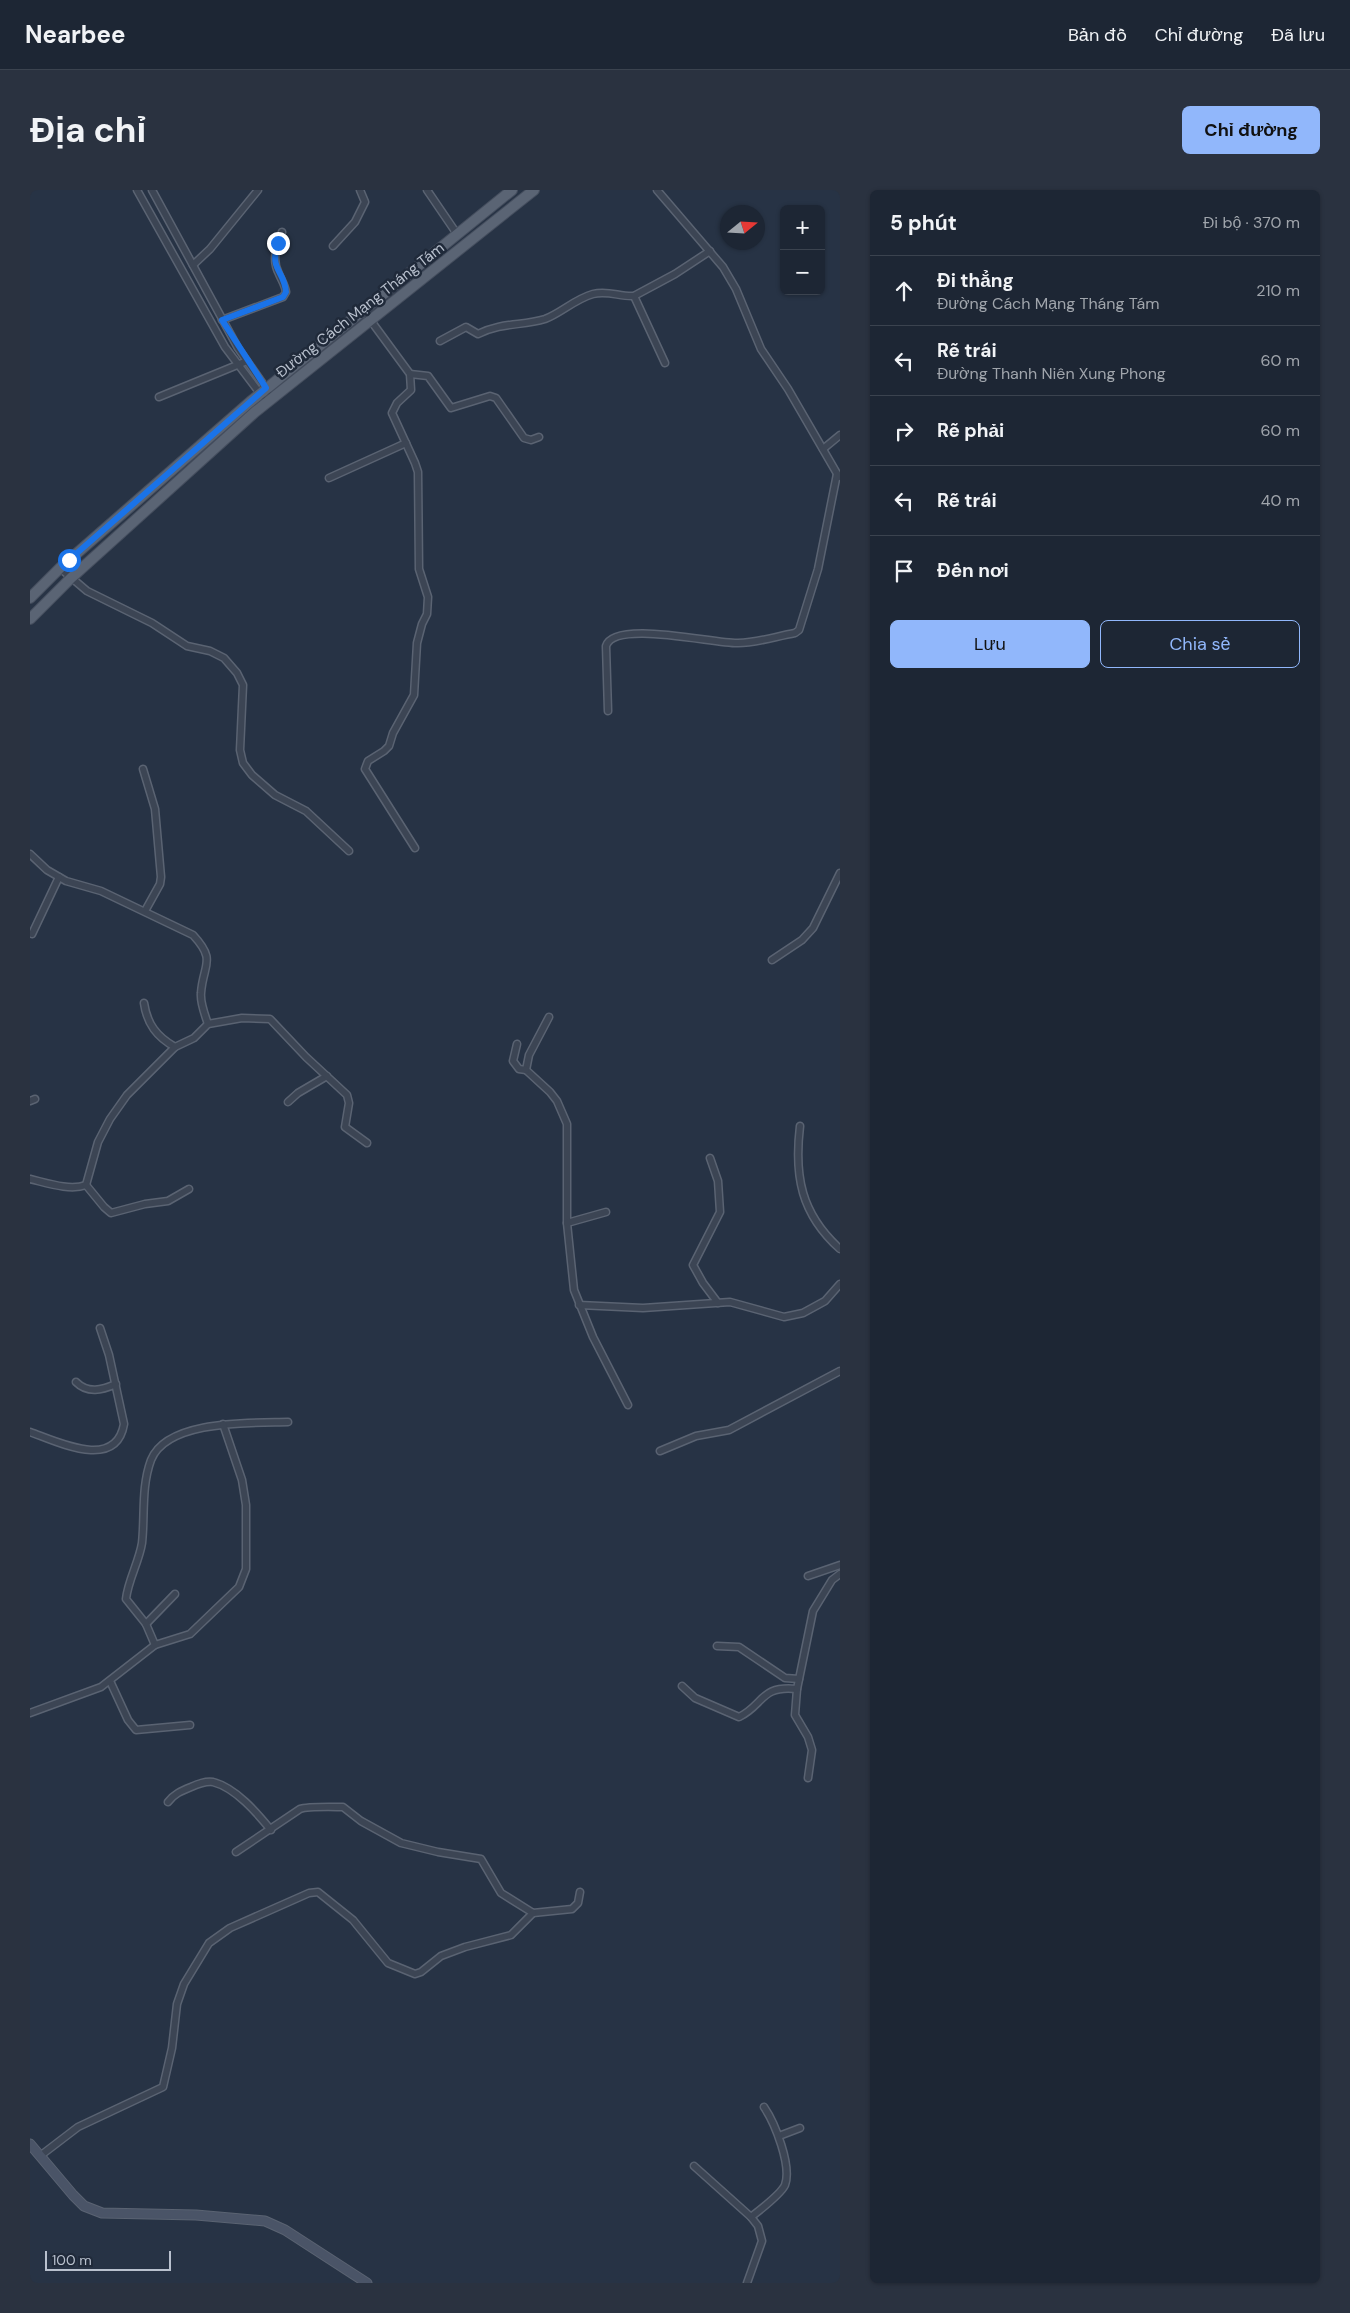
<!DOCTYPE html>
<html lang="vi">
<head>
<meta charset="utf-8">
<style>
	:root { --surface:#1d2634; --page:#2a3240; --text:#f1f3f6; --muted:#a0a5ac; --line:#3b434f; --accent:#91b7fb }
	body { margin:0; font-family:"DM Sans",sans-serif; background:var(--page); color:var(--text) }
	.controls { position:absolute; right:15px; top:15px; display:grid; overflow:hidden; border-radius:8px; box-shadow:0 1px 4px #0004 }
	.controls button { width:45px; height:45px; display:grid; place-items:center; padding:0; border:0; border-bottom:1px solid var(--line); background:var(--surface); color:var(--text); font:25px sans-serif }
	.compass { position:absolute; left:690px; top:15px; width:45px; height:45px; border-radius:50%; background:var(--surface); box-shadow:0 1px 4px #0004; rotate:72deg }
	.scale { position:absolute; left:15px; bottom:12px; width:126px; box-sizing:border-box; padding-left:5px; border:2px solid #b9c1ce; border-top:0; font-size:14px; line-height:18px; white-space:nowrap; color:#b9c1ce; -webkit-text-stroke:4px #202a3a; paint-order:stroke }
	.stop { position:absolute; width:15px; height:15px; margin:-11px; border:4px solid #1a73e8; border-radius:50%; background:#fff }
	.stop.end { background:#1a73e8; border-color:#fff; box-shadow:0 1px 5px #0008 }
	.list { margin:0; padding:0; list-style:none }
	h2 { display:flex; justify-content:space-between; align-items:center; height:65px; margin:0; padding:0 20px; font-size:21px }
	h2 small { font-size:16px; font-weight:400; color:var(--muted) }
	.list li { display:grid; grid-template-columns:32px 1fr auto; gap:15px; align-items:center; box-sizing:border-box; height:70px; padding:0 20px; border-top:1px solid var(--line) }
	.list b { display:block; font-size:19px; white-space:nowrap }
	.list p { margin:0; font-size:16px; white-space:nowrap; color:var(--muted) }
	.list em { font-size:16px; font-style:normal; color:var(--muted) }
	.actions { display:flex; gap:10px; padding:15px 20px }
	.actions a { flex:1; padding:11px 0; border:1px solid var(--accent); border-radius:8px; text-align:center; font-size:18px; color:var(--accent) }
	.actions .main { background:var(--accent); color:#111 }
	.icon { flex:none; width:28px; height:28px; fill:none; stroke:currentColor; stroke-width:2; stroke-linecap:round; stroke-linejoin:round }
	.map { position:relative; flex:none; width:810px; height:2093px; overflow:hidden; border-radius:8px }
	header { display:flex; align-items:center; gap:30px; box-sizing:border-box; height:70px; padding:0 25px; background:var(--surface); border-bottom:1px solid var(--line) }
	header strong { font-size:24px }
	nav { display:flex; gap:28px; margin-inline-start:auto; font-size:18px }
	.intro { display:flex; align-items:center; justify-content:space-between; box-sizing:border-box; height:120px; padding:0 30px }
	h1 { margin:0; font-size:35px }
	.button { padding:12px 22px; border-radius:8px; background:var(--accent); color:#111; font-size:18px; font-weight:700 }
	main { display:flex; gap:30px; padding:0 30px }
	aside { flex:1; background:var(--surface); border-radius:8px; box-shadow:0 1px 4px #0004 }
	.map>svg:first-child { display:block }
	.lines { fill:none; stroke-linecap:round; stroke-linejoin:round }
	.street-casing { stroke:#5a6372; stroke-width:9 }
	.secondary-casing { stroke:#5a6372; stroke-width:11 }
	.primary-casing { stroke:#454e5e; stroke-width:12 }
	.street { stroke:#3c4554; stroke-width:6 }
	.secondary { stroke:#4a5467; stroke-width:9 }
	.primary { stroke:#5a6474; stroke-width:10 }
	.route { stroke:#1a73e8; stroke-width:6 }
	.labels { text-anchor:middle; dominant-baseline:central; stroke-width:5; stroke-linejoin:round; paint-order:stroke }
	.street-label { font-size:15px; fill:#b9c1ce; stroke:#202a3a }
</style>
</head>
<body>
<header>
<strong>Nearbee</strong>
<nav><a>Bản đồ</a><a>Chỉ đường</a><a>Đã lưu</a></nav>
</header>
<div class="intro"><h1>Địa chỉ</h1><a class="button">Chỉ đường</a></div>
<main>
<div class="map">
<svg width="810" height="2093" viewBox="0 0 810 2093">
	<rect width="100%" height="100%" fill="#273345"/>
	<g class="lines">
		<!-- street casing -->
		<g class="street-casing">
			<g id="street">
				<polyline points="107,0 195,157 232,206"/>
				<polyline points="122,0 208,158 238,201"/>
				<polyline points="397,0 427,44"/>
				<polyline points="627,0 693,77 706,99 731,159 758,199 809,287"/>
				<polyline points="303,56 325,32 335,12 330,0"/>
				<polyline points="163,75 180,59 228,0"/>
				<polyline points="604,106 635,173"/>
				<polyline points="333,120 380,184 381,200 367,213 362,223 385,273 388,282 389,379 398,407 397,424 392,434 387,453 384,505 363,543 359,556 354,561 338,571 335,579 385,658"/>
				<path d="M 192,130 L 253,107 L 256,102 C 255,95 252,91 249,84 C 241,69 247,57 252,42"/>
				<path d="M 410,151 L 436,137 L 448,144 C 472,132 492,136 515,129 C 531,123 545,109 563,104 C 578,100 590,107 604,106 L 645,84 L 680,61"/>
				<polyline points="380,184 398,186 421,218 460,206 466,208 494,248 501,250 509,247"/>
				<polyline points="129,207 217,171"/>
				<polyline points="793,259 810,245"/>
				<polyline points="299,288 376,253"/>
				<polyline points="30,378 57,401 122,433 157,456 180,461 194,468 207,483 213,495 210,560 213,573 222,585 245,605 276,621 319,661"/>
				<path d="M 578,521 L 576,456 C 584,429 685,454 708,453 C 727,453 747,446 765,443 L 769,440 L 788,379 L 807,284"/>
				<polyline points="113,579 125,619 131,687 130,694 115,721"/>
				<path d="M 0,664 L 17,680 L 36,691 L 71,701 L 163,745 C 187,771 173,774 171,803 C 170,813 175,825 178,834"/>
				<polyline points="2,744 29,687"/>
				<polyline points="742,770 772,750 783,738 810,683"/>
				<path d="M 114,813 C 117,834 127,847 145,857"/>
				<polyline points="519,827 499,865 496,880 520,902 527,911 537,934 537,1033 544,1100 563,1147 598,1215"/>
				<polyline points="487,854 483,871 489,879 496,880"/>
				<polyline points="0,911 5,909"/>
				<polyline points="258,912 268,903 297,886"/>
				<path d="M 770,936 C 764,986 771,1024 810,1059"/>
				<polyline points="680,968 688,991 690,1022 663,1075 673,1093 688,1113"/>
				<path d="M 0,989 C 17,993 40,1001 56,995"/>
				<polyline points="56,995 68,952 80,929 97,905 145,857 164,848 178,834 212,828 240,829 276,867 317,905 319,913 315,937 337,953"/>
				<polyline points="56,995 74,1017 81,1023 115,1014 138,1011 159,999"/>
				<polyline points="537,1033 576,1022"/>
				<polyline points="549,1115 613,1118 700,1112 754,1127 773,1123 795,1111 810,1094"/>
				<path d="M 46,1192 C 58,1204 72,1200 86,1194"/>
				<path d="M 0,1242 C 28,1252 86,1281 94,1234 L 79,1165 L 70,1138"/>
				<polyline points="630,1261 666,1246 699,1240 810,1181"/>
				<polyline points="778,1386 810,1375"/>
				<polyline points="116,1434 145,1404"/>
				<path d="M 125,1455 L 116,1434 L 96,1409 C 98,1390 109,1372 112,1353 C 115,1326 111,1297 121,1270 C 137,1229 223,1233 258,1232"/>
				<polyline points="687,1456 709,1457 755,1488 769,1489"/>
				<polyline points="80,1491 98,1530 106,1540 160,1535"/>
				<path d="M 652,1496 L 665,1508 L 709,1527 C 734,1515 730,1495 767,1499"/>
				<polyline points="0,1523 71,1497 125,1455 160,1444 209,1397 216,1379 216,1315 212,1290 193,1234"/>
				<polyline points="778,1588 782,1560 778,1547 765,1525 767,1499 783,1421 802,1390 810,1384"/>
				<path d="M 138,1612 C 144,1604 151,1601 161,1597 C 168,1594 175,1591 183,1592 C 206,1598 227,1623 241,1640"/>
				<path d="M 206,1662 L 270,1619 C 278,1616 304,1617 313,1617 L 331,1631 L 371,1653 L 408,1662 L 451,1669 L 471,1703 L 503,1723 L 542,1719 L 548,1713 L 550,1702"/>
				<polyline points="749,1946 770,1938"/>
				<polyline points="10,1966 48,1937 133,1897 142,1858 147,1814 154,1794 179,1753 200,1738 279,1703 288,1702 323,1730 358,1773 385,1784 391,1782 411,1766 435,1757 481,1745 503,1723"/>
				<polyline points="664,1976 721,2027 728,2036 732,2051 717,2093"/>
				<path d="M 721,2027 C 730,2020 751,2004 755,1995 C 762,1976 745,1933 734,1917"/>
			</g>
		</g>
		<!-- secondary casing -->
		<g class="secondary-casing">
			<polyline id="secondary" points="0,1954 43,2005 54,2016 72,2023 166,2025 235,2031 255,2040 337,2093"/>
		</g>
		<!-- primary casing -->
		<g class="primary-casing">
			<g id="primary">
				<polyline points="0,408 30,378 220,212 482,0"/>
				<polyline points="0,429 41,388 225,222 504,0"/>
			</g>
		</g>
		<!-- street -->
		<use href="#street" class="street"/>
		<!-- secondary -->
		<use href="#secondary" class="secondary"/>
		<!-- primary -->
		<use href="#primary" class="primary"/>
	</g>
	<g class="lines">
		<!-- route -->
		<path class="route" d="M 39,370 L 236,198 L 192,130 L 253,107 L 256,102 C 254,79 239,81 248,53"/>
	</g>
	<g class="labels">
		<!-- street labels -->
		<g class="street-label">
			<text transform="translate(330 120) rotate(-38)">Đường Cách Mạng Tháng Tám</text>
		</g>
	</g>
</svg>
<div class="controls">
<button>+</button>
<button>−</button>
</div>
<svg class="compass" viewBox="-18 -18 36 36"><path d="M0-13l5 13h-10z" fill="#e53935"/><path d="M0 13l5-13h-10z" fill="#a0a5ac"/></svg>
<div class="scale">100 m</div>
<div class="stop" style="left:39px;top:370px"></div>
<div class="stop end" style="left:248px;top:53px"></div>
</div>
<aside>
<h2>5 phút<small>Đi bộ · 370 m</small></h2>
<ul class="list">
<li><svg class="icon" aria-label="ahead" viewBox="0 0 24 24"><path d="M12 20V5M6 11l6-6 6 6"/></svg><div><b>Đi thẳng</b><p>Đường Cách Mạng Tháng Tám</p></div><em>210 m</em></li>
<li><svg class="icon" aria-label="left" viewBox="0 0 24 24"><path d="M17 20v-9H6M10 6l-5 5 5 5"/></svg><div><b>Rẽ trái</b><p>Đường Thanh Niên Xung Phong</p></div><em>60 m</em></li>
<li><svg class="icon" aria-label="right" viewBox="0 0 24 24"><path d="M7 20v-9h11M14 6l5 5-5 5"/></svg><div><b>Rẽ phải</b></div><em>60 m</em></li>
<li><svg class="icon" aria-label="left" viewBox="0 0 24 24"><path d="M17 20v-9H6M10 6l-5 5 5 5"/></svg><div><b>Rẽ trái</b></div><em>40 m</em></li>
<li><svg class="icon" aria-label="arrive" viewBox="0 0 24 24"><path d="M6 21V4h12l-3 4 3 4H6"/></svg><div><b>Đến nơi</b></div></li>
</ul>
<div class="actions"><a class="main">Lưu</a><a>Chia sẻ</a></div>
</aside>
</main>
</body>
</html>
